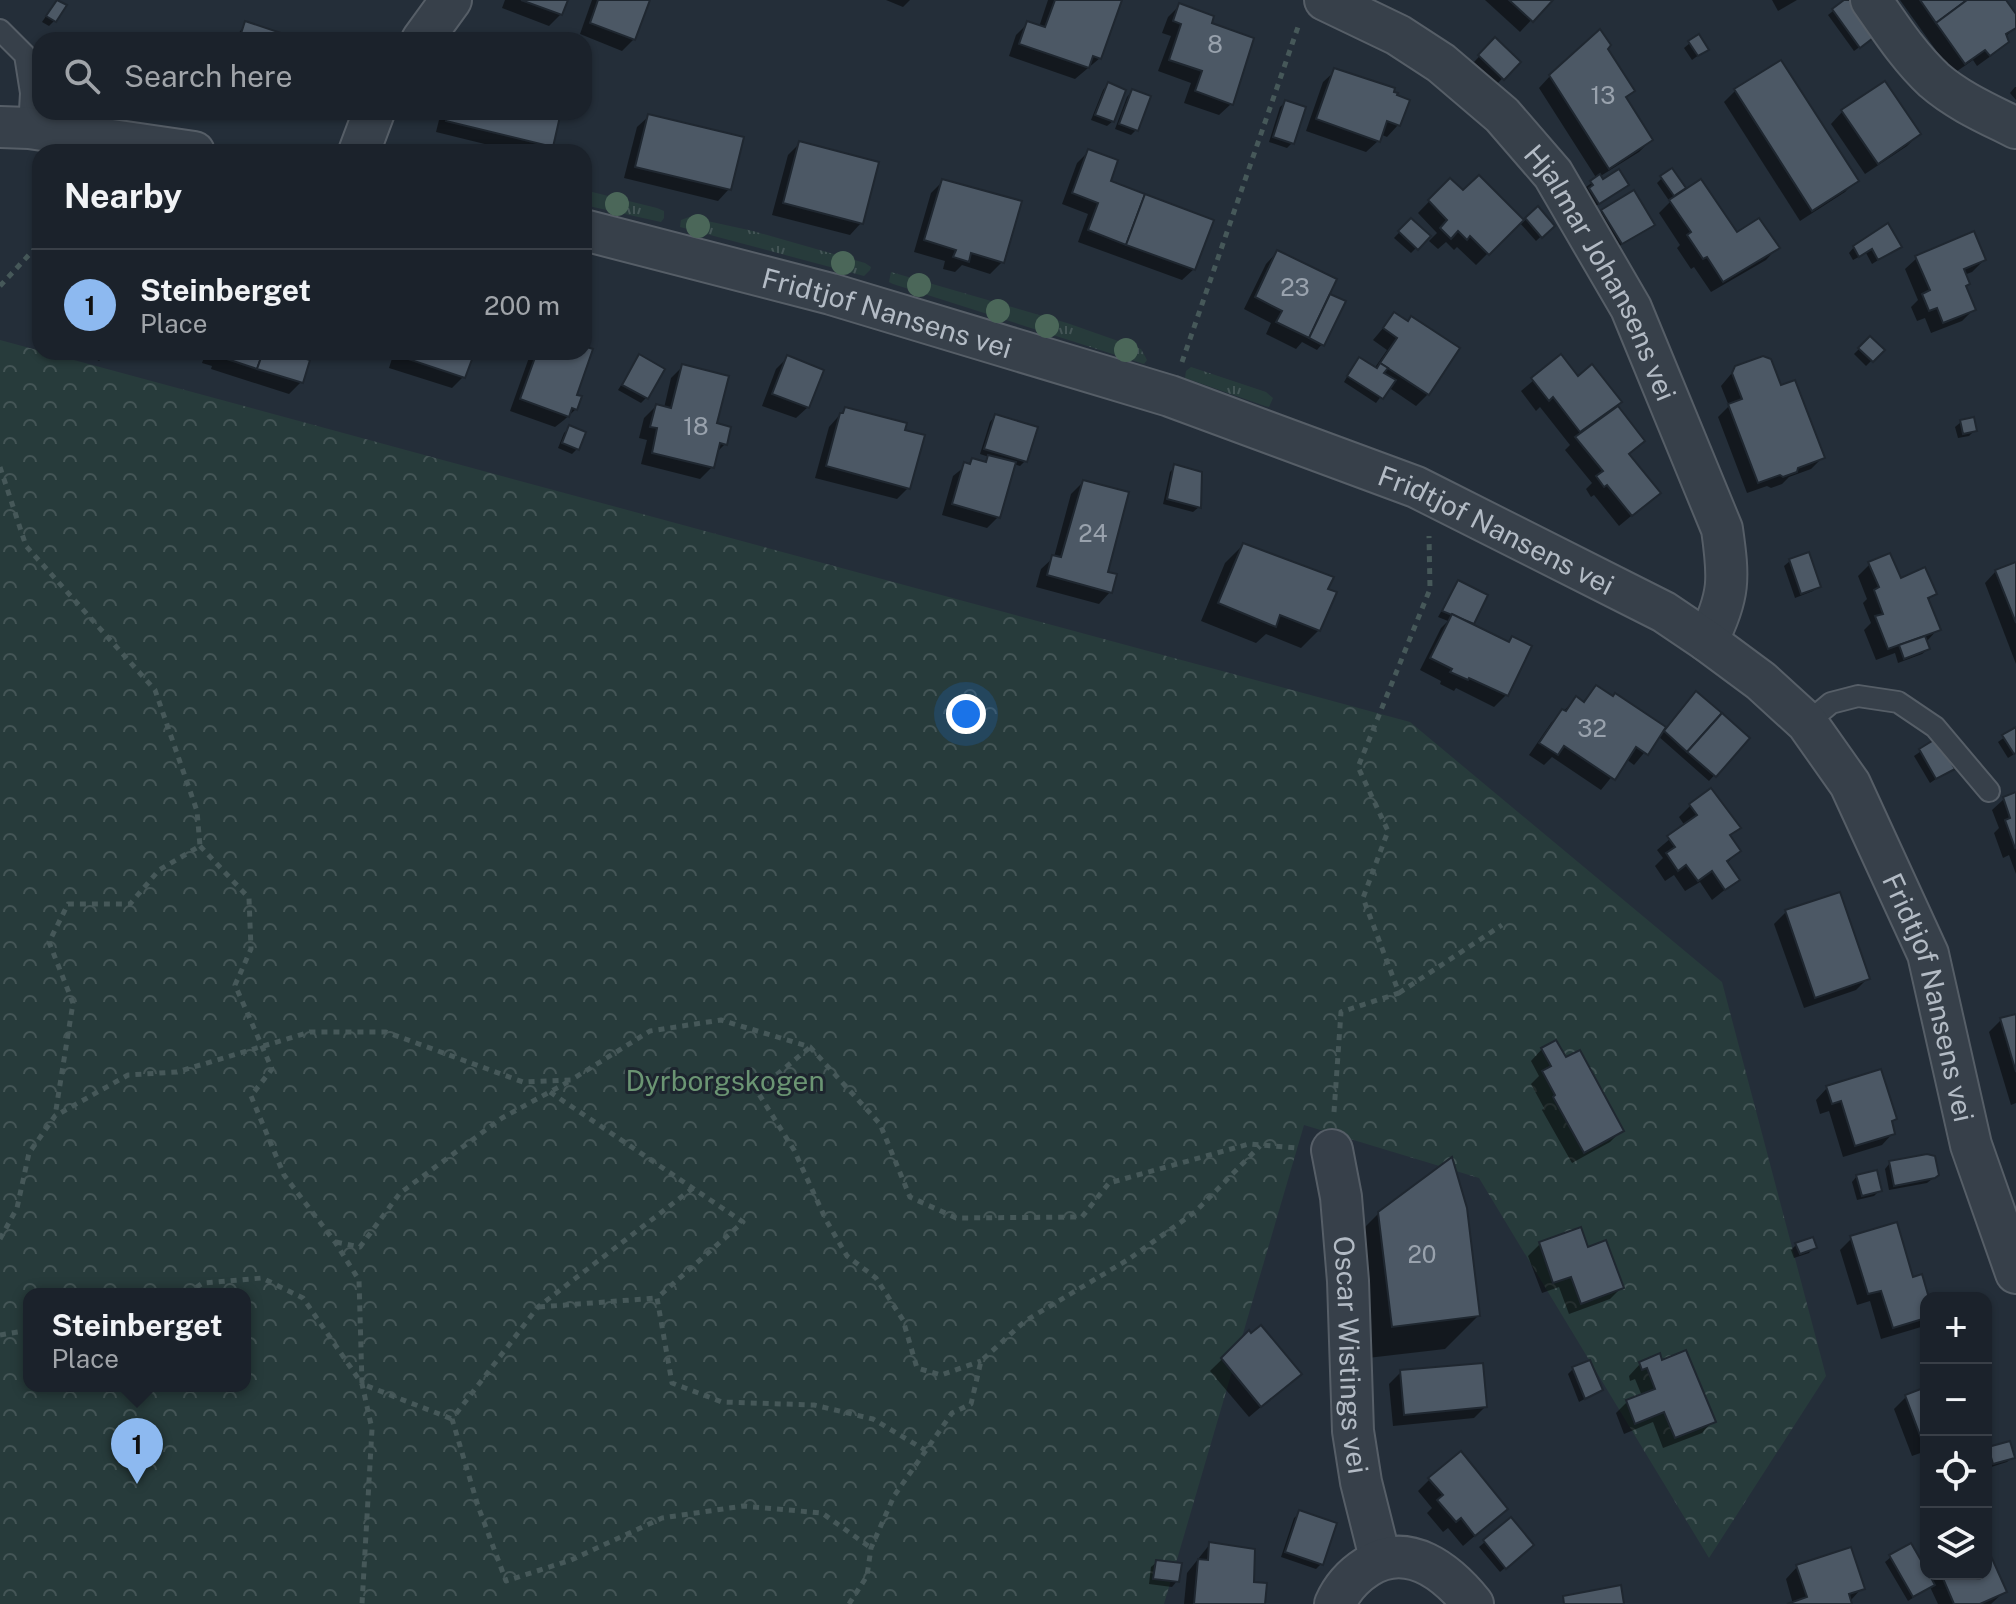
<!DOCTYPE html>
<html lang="en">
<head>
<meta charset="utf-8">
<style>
	:root { --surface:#1b222b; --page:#282f37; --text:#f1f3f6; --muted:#a0a4a9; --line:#393f47; --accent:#8db9f0 }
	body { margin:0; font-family:"Public Sans",sans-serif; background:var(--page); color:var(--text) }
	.controls { position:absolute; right:24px; bottom:24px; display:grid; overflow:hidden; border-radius:16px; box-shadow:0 2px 6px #0004 }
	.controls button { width:72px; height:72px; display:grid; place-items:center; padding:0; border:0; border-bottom:2px solid var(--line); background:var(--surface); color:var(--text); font:40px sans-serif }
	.you { position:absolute; left:966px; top:714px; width:28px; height:28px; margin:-20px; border:6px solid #fff; border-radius:50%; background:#1a73e8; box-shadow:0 0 0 12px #1a73e833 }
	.badge { display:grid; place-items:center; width:52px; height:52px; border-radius:50%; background:var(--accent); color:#111; font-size:26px; font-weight:700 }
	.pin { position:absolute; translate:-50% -66px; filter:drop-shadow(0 2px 4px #0008) }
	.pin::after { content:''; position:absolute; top:42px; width:28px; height:24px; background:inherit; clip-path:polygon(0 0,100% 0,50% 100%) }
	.popup { position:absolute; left:23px; top:1288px; width:228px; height:104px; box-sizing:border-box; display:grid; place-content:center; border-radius:16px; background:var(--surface); filter:drop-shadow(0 2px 6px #0005); font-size:26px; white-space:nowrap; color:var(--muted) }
	.popup b { font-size:30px; color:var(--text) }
	.popup::after { content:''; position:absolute; left:50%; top:100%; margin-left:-16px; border:16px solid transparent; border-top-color:var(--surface) }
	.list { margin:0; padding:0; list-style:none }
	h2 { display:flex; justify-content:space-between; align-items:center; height:104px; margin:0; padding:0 32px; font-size:34px }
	h2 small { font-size:26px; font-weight:400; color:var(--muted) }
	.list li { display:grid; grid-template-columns:52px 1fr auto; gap:24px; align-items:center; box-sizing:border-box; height:112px; padding:0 32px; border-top:2px solid var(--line) }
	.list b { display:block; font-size:30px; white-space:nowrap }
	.list p { margin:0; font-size:26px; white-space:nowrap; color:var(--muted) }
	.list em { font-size:26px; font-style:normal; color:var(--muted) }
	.icon { flex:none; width:44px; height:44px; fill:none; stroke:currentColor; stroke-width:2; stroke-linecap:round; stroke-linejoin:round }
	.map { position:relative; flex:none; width:2016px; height:1604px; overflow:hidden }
	.search { position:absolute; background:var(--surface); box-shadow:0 2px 6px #0004; left:32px; top:32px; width:560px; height:88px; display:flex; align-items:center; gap:20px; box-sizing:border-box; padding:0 28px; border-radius:24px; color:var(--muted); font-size:30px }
	.panel { position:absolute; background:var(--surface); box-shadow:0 2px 6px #0004; left:32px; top:144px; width:560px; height:216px; border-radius:24px }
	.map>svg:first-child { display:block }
	.grass { fill:url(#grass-tufts) }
	.forest { fill:url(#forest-crowns); fill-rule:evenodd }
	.shadow { fill:#0007 }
	.building { fill:#4c5865; stroke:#1f2730; stroke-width:2 }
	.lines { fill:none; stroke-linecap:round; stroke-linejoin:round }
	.service-casing { stroke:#565e67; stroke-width:24 }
	.minor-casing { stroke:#565e67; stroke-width:44 }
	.path { stroke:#465859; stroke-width:5; stroke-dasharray:6 6; stroke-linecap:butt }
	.service { stroke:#37404a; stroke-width:20 }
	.minor { stroke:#37404a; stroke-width:40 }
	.tree { fill:#4b6759 }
	.labels { text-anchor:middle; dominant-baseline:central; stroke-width:6; stroke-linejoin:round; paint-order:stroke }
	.number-label { font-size:24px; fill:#99a2ad }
	.street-label { font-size:28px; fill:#b3bbc5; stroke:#1d252e }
	.park-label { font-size:28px; fill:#6b9573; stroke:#1d252e }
</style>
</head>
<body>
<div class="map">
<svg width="2016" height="1604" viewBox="0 0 2016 1604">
	<defs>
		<pattern id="grass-tufts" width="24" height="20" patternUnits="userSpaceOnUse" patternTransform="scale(2)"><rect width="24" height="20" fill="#273b3b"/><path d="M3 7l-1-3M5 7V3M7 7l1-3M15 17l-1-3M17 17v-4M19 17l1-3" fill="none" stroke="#445556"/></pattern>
		<pattern id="forest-crowns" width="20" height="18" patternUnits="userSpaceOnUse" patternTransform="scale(2)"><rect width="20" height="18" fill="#273b3b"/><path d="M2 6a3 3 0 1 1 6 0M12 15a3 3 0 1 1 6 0" fill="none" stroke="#445556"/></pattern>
	</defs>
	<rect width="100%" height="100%" fill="#242e39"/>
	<!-- grass -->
	<g class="grass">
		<polygon points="584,190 657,208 664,211 664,218 661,222 584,205"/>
		<polygon points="689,217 753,231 865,263 871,267 870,270 864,276 680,227 681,220"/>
		<polygon points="891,272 1067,323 1141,349 1147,360 1144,364 893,284 889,282"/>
		<polygon points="1191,367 1266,392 1273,398 1269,407 1265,406 1185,378 1186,371"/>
	</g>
	<!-- forest -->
	<path class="forest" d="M 0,340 L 1410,722 L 1722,982 L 1826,1376 L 1709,1558 L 1479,1178 L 1304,1125 L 1164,1604 L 0,1604 ZM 29,1294 L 245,1294 L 245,1386 L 29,1386 Z"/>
	<!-- shadow -->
	<g class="shadow">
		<polygon points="505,0 566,0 561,14 549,26 502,8"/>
		<polygon points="592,0 648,0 634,39 622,51 580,34"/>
		<polygon points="886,0 910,0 903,7"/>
		<polygon points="1048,0 1120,0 1100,58 1075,79 1009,56 1016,35 1028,23 1039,27"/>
		<polygon points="1485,0 1550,0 1520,32"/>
		<polygon points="1772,0 1797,0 1778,11"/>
		<polygon points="1847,0 1869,40 1854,51 1828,15"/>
		<polygon points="1900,0 2004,0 2016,17 2016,27 2005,37 2007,41 1995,53 1977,66 1973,60 1953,74"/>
		<polygon points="1180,5 1209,24 1231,104 1219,115 1184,103 1191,83 1158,71 1171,36 1162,33 1168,17"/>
		<polygon points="53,6 54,21 49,26 42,22"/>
		<polygon points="246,24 296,40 233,40"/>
		<polygon points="1495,40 1518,62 1497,84 1474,62"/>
		<polygon points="1690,43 1707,49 1692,60 1684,48"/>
		<polygon points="1335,71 1391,93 1398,125 1387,137 1380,134 1378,141 1366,152 1306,131 1323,82"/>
		<polygon points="1550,76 1625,98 1651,140 1639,152 1599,177 1602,181 1627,185 1593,208 1585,194 1588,191 1586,187 1597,179 1539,88"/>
		<polygon points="1108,84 1113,121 1107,126 1091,120 1103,90"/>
		<polygon points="2015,87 2016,87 2016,100 2010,93"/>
		<polygon points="1132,91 1136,130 1131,135 1115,129 1127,97"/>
		<polygon points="1735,91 1856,180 1845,192 1800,221 1724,102"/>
		<polygon points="1286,102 1292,143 1287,148 1269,142 1280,107"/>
		<polygon points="441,112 559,112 551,146 545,152 517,152 436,132"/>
		<polygon points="1842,112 1919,134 1907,146 1865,174 1831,124"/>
		<polygon points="649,116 729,189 718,201 624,178 637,127"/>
		<polygon points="800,143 861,223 850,235 772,215 788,155"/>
		<polygon points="1089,151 1108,182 1194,269 1182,280 1078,242 1088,214 1062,204 1077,163"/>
		<polygon points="1479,178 1523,222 1537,209 1552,226 1536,241 1519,222 1476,265 1457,247 1454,250 1446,242 1438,249 1429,241 1437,233 1418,213 1450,180 1463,193"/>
		<polygon points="1662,178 1683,188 1676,196 1737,235 1777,248 1766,260 1711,292 1694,267 1691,269 1677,248 1680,245 1659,213 1670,202 1657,183"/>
		<polygon points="943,181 1002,262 990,274 962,265 955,272 943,269 945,261 914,252 931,193"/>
		<polygon points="1603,211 1652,225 1616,248 1597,216"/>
		<polygon points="1411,220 1428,236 1411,253 1394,238"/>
		<polygon points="1854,247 1899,247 1872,264 1866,253 1853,260 1849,253"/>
		<polygon points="1277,252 1328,295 1343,302 1322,344 1317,350 1302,342 1296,349 1266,334 1271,323 1244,309 1266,264"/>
		<polygon points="1917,258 1984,260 1972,272 1964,275 1964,287 1974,309 1962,321 1931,333 1925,318 1917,321 1911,307 1918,300 1905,269"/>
		<polygon points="1395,314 1428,394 1416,406 1388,387 1376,403 1344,382 1354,365 1374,369 1387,350 1373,340"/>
		<polygon points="1870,338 1882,350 1866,366 1854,354"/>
		<polygon points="584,348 591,351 575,396 576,409 564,420 555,427 510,411 531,352 584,352"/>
		<polygon points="84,352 108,352 99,361"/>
		<polygon points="206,352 302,352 301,382 289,394 211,369 212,366 202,363"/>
		<polygon points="394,352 460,352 463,377 452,388 389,368"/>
		<polygon points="639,357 646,398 641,403 618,390"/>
		<polygon points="788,357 808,407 796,418 762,406 776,369"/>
		<polygon points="1561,357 1577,379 1615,406 1643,441 1628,455 1659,493 1619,526 1594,495 1591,497 1586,489 1592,483 1565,450 1570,445 1540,407 1536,411 1521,391"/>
		<polygon points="683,366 725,444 716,453 712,467 700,479 641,464 647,440 639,438 644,418 656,406 664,408 671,378"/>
		<polygon points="1736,368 1780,387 1822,458 1811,469 1789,477 1782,484 1771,488 1767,486 1747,493 1718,417 1729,406 1721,386"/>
		<polygon points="845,409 908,488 897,499 815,478 829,427"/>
		<polygon points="995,416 1025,461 1020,466 1014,464 998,517 987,528 942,515 953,476 973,460 983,463 989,457 980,454 990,422"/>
		<polygon points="1961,422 1975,430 1969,436 1958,438 1955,427"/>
		<polygon points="569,428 577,449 572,454 558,448 564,433"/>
		<polygon points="1175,467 1199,507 1193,512 1163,504 1170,472"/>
		<polygon points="1083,482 1110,592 1099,604 1036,587 1041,569 1054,557 1071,494"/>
		<polygon points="1243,545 1326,590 1319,630 1301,648 1266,634 1256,643 1201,621 1225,563"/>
		<polygon points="1790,561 1818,586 1813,591 1795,598 1784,566"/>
		<polygon points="1870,564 1934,594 1927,601 1938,629 1927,641 1928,649 1922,654 1898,663 1895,653 1876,660 1864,630 1871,623 1863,603 1867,599 1858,576"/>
		<polygon points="2016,564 2016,664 1985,583 1996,571"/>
		<polygon points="1458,582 1472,623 1470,625 1508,643 1530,647 1506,695 1494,707 1456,688 1454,691 1440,684 1441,681 1420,670 1441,628 1448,621 1438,617"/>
		<polygon points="1596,687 1613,698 1615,696 1666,730 1747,739 1709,781 1658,736 1634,765 1626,759 1601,790 1552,757 1544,765 1529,755 1551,723 1576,699 1582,703"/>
		<polygon points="2016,729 2016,753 2008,758 1998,742"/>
		<polygon points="1936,741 1952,768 1930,783 1914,756"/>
		<polygon points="2016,794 2016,874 2009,855 2003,858 1994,833 1999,828 1992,810 2004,799"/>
		<polygon points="1691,805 1738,828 1729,837 1739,851 1726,864 1737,880 1712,900 1700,882 1685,891 1674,875 1665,881 1655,866 1663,858 1657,850 1685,826 1679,817"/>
		<polygon points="1786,912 1868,978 1856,990 1804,1008 1774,924"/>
		<polygon points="2016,1016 2016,1103 2011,1105 1989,1032 2001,1020"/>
		<polygon points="1542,1049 1566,1060 1622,1130 1610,1142 1572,1163 1542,1110 1544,1108 1531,1084 1539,1076 1531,1061"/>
		<polygon points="1827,1088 1894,1119 1890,1123 1893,1133 1882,1145 1843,1157 1829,1111 1820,1114 1816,1100"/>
		<polygon points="1890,1163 1937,1175 1927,1183 1889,1190 1885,1169"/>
		<polygon points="1857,1176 1880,1190 1874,1196 1857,1200 1852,1182"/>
		<polygon points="1379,1213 1478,1316 1445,1349 1359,1359 1345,1247"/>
		<polygon points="1852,1238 1912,1279 1927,1298 1926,1321 1921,1327 1881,1339 1870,1301 1857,1305 1840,1250"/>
		<polygon points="1540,1244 1587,1249 1621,1288 1610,1299 1569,1314 1559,1287 1542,1293 1528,1256"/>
		<polygon points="1796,1245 1814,1247 1809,1253 1794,1258 1791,1250"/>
		<polygon points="1249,1333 1300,1374 1249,1417 1210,1371"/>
		<polygon points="1661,1362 1713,1421 1702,1433 1663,1448 1653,1422 1624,1434 1616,1413 1627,1402 1642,1396 1635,1379 1630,1381 1629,1376 1640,1364"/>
		<polygon points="1573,1369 1601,1390 1579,1402 1568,1374"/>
		<polygon points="1401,1372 1485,1407 1474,1418 1393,1426 1389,1384"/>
		<polygon points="1926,1389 1926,1451 1912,1456 1894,1409 1906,1397"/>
		<polygon points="1989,1449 2012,1457 2007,1462 1988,1468 1986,1452"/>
		<polygon points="1430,1479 1506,1509 1463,1546 1448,1528 1443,1532 1427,1513 1432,1508 1418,1491"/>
		<polygon points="1300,1513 1321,1564 1316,1569 1281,1557 1294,1518"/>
		<polygon points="1511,1520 1526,1550 1500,1572 1479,1547"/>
		<polygon points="1210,1544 1252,1584 1263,1604 1184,1604 1187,1573"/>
		<polygon points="1986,1550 2005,1591 1991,1604 1938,1604 1930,1587 1908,1601 1885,1562 1891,1557 1928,1576 1986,1574"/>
		<polygon points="1157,1562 1177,1581 1172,1587 1149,1584 1151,1567"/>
		<polygon points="1797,1567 1862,1588 1851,1600 1850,1604 1793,1604 1786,1579"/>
	</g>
	<!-- building -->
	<g class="building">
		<polygon points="57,0 67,5 56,22 46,16"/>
		<polygon points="521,0 568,0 562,15"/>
		<polygon points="598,0 650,0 635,40 590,23"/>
		<polygon points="1055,0 1122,0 1101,59 1093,56 1089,68 1019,44 1027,21 1045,27"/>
		<polygon points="1509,0 1553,0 1533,22"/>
		<polygon points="1844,0 1852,0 1877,35 1860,48 1832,9"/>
		<polygon points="1920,0 1967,0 1936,23"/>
		<polygon points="1967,0 2006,0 2016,14 2016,28 2006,34 2009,42 1990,56 1985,50 1965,64 1936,23"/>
		<polygon points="1179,3 1214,16 1212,23 1254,38 1233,105 1195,91 1202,71 1169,60 1181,24 1173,21"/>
		<polygon points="245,21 302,40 239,40"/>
		<polygon points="1600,29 1611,45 1608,49 1635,91 1626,97 1653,140 1609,169 1549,75"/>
		<polygon points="1699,34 1709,50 1698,56 1688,41"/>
		<polygon points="1495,37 1521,62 1504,80 1478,55"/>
		<polygon points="1781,60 1859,181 1812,211 1734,89"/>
		<polygon points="1334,68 1395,88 1394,92 1398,93 1397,95 1410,100 1400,126 1387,121 1380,142 1316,119"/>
		<polygon points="1885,81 1921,134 1878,164 1841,110"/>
		<polygon points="1108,82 1126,90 1114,122 1095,115"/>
		<polygon points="1132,89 1151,96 1138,131 1119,124"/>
		<polygon points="1285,100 1306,107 1294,144 1273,137"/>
		<polygon points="449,112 561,112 553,147 446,121"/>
		<polygon points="648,114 744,137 731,190 635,167"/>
		<polygon points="799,141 879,162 863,224 783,203"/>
		<polygon points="1088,149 1118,160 1111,181 1145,194 1126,245 1088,230 1098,203 1072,193"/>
		<polygon points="1672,168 1686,188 1674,196 1660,176"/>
		<polygon points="1619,169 1629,185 1599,204 1589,188 1593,185 1590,181 1600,174 1603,179"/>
		<polygon points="1479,175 1524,220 1489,255 1470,236 1467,240 1458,231 1451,239 1440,228 1447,220 1428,200 1450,178 1463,190"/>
		<polygon points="942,179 1022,201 1004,263 971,253 969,262 953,257 956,250 924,240"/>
		<polygon points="1701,179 1737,232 1759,218 1780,248 1723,282 1707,257 1703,259 1687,235 1691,232 1669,200"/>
		<polygon points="1634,190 1655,225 1622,244 1601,210"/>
		<polygon points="1145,194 1214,220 1195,270 1126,245"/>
		<polygon points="1538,206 1555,226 1542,238 1525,218"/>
		<polygon points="1411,218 1431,236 1418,250 1398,231"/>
		<polygon points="1888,223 1902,247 1878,260 1872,249 1859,257 1853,246"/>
		<polygon points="1974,231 1986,260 1964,269 1970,284 1966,286 1976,310 1943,323 1937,308 1929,311 1922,294 1930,290 1915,256"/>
		<polygon points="1277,250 1337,279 1309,338 1276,322 1282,311 1255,297"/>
		<polygon points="1330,294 1346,301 1324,346 1309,338"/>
		<polygon points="1394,312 1408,321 1411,316 1460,348 1429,395 1380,363 1397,338 1383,328"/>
		<polygon points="1870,336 1885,350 1873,362 1858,348"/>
		<polygon points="584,346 593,349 577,395 582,396 577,410 572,408 569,417 520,399 537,352 584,352"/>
		<polygon points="215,352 263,352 257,369 221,357 222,354"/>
		<polygon points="263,352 305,352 303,358 310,360 303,383 257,369"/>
		<polygon points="401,352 466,352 474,354 465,378 399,356"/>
		<polygon points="639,354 665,369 648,399 622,385"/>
		<polygon points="1561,354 1578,376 1592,364 1622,402 1580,432 1553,397 1549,401 1531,378"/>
		<polygon points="787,355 824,370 809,408 772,394"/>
		<polygon points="1763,356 1771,359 1781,385 1795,380 1825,458 1798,468 1797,472 1783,477 1780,475 1758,483 1728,404 1742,399 1732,373 1735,366"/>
		<polygon points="1359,357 1377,368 1380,363 1388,368 1384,373 1396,380 1383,399 1347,376"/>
		<polygon points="682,364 729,376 717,423 731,427 727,445 720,443 714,468 652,453 657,428 650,427 656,404 671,408"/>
		<polygon points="1618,406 1645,441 1629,454 1661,493 1632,516 1607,485 1604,487 1596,476 1603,471 1575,437"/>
		<polygon points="845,407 907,423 905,430 925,435 910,489 826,466 840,413 843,413"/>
		<polygon points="995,414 1038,427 1027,462 984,449"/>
		<polygon points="1974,417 1977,431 1963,434 1960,420"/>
		<polygon points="569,425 586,432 579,450 562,443"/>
		<polygon points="988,455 1016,462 1000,518 952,504 964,462 970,464 972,458 986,462"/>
		<polygon points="1174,464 1202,472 1201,508 1167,499"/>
		<polygon points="1083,480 1129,492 1108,572 1117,574 1112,593 1047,575 1052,555 1061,557"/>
		<polygon points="1243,543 1334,577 1328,589 1337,592 1320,631 1280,615 1276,627 1218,603"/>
		<polygon points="1809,552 1821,587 1801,594 1789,559"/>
		<polygon points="1890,553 1901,578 1925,567 1937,594 1928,598 1941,630 1888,649 1875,616 1883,614 1874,590 1879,587 1868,562"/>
		<polygon points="2016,562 2016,623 1995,570"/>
		<polygon points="1458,580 1488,595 1474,624 1442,611"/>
		<polygon points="1452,614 1509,642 1512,636 1532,646 1508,696 1469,678 1468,680 1450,672 1452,669 1430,658"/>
		<polygon points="1925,636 1930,649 1904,659 1899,645"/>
		<polygon points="1596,685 1613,696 1615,693 1666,727 1648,755 1636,747 1615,780 1564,746 1558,755 1539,743 1562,709 1566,711 1576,696 1584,702"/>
		<polygon points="1696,691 1722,713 1687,752 1664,731"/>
		<polygon points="1722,713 1750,738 1716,777 1687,752"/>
		<polygon points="2016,727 2016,753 2014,754 2002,735"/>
		<polygon points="1937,738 1955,769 1936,779 1919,749"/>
		<polygon points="1711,788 1741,828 1730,835 1741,851 1727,861 1740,880 1725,890 1712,871 1698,881 1686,865 1678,871 1666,853 1675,847 1667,836 1697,815 1689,804"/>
		<polygon points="2016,792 2016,847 2015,848 2005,820 2010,818 2003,797"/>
		<polygon points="1840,892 1870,979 1815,998 1785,910"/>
		<polygon points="2016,1014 2016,1072 2000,1018"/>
		<polygon points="1556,1040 1566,1057 1580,1050 1624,1131 1584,1153 1553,1097 1555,1095 1542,1071 1551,1066 1541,1048"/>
		<polygon points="1881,1069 1897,1119 1892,1121 1895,1134 1855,1146 1841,1101 1832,1104 1826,1086"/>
		<polygon points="1927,1154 1935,1156 1939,1175 1935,1178 1894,1186 1889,1161"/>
		<polygon points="1452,1157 1467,1208 1480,1316 1392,1327 1378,1212"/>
		<polygon points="1877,1170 1882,1191 1862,1196 1856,1175"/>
		<polygon points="1897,1222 1913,1277 1922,1274 1929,1298 1926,1298 1926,1318 1893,1328 1881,1291 1868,1294 1850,1236"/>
		<polygon points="1581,1227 1588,1247 1606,1240 1624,1288 1581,1304 1571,1277 1553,1283 1539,1242"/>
		<polygon points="1813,1237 1817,1248 1800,1254 1795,1243"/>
		<polygon points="1261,1325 1302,1374 1261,1407 1221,1358 1249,1330 1251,1333"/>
		<polygon points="1686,1350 1716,1422 1675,1438 1664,1412 1635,1424 1626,1400 1655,1389 1647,1368 1642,1370 1639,1362 1660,1353 1662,1360"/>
		<polygon points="1590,1360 1603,1390 1585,1399 1572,1367"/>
		<polygon points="1483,1363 1487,1407 1404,1415 1400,1370"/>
		<polygon points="1926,1387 1926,1445 1924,1446 1905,1395"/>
		<polygon points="2010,1441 2015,1458 1993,1464 1988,1447"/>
		<polygon points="1461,1451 1508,1509 1475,1536 1461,1518 1456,1522 1437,1500 1443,1495 1428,1478"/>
		<polygon points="1299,1510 1337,1523 1323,1565 1285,1552"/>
		<polygon points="1511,1517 1534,1545 1506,1569 1483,1540"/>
		<polygon points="1209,1542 1255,1549 1254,1582 1267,1583 1265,1604 1194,1604 1198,1559 1208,1560"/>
		<polygon points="1911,1543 1926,1569 1926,1574 1929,1574 1935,1585 1913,1597 1889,1555"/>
		<polygon points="1986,1545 2007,1592 1980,1604 1954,1604 1941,1574 1986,1574"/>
		<polygon points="1851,1547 1865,1589 1849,1594 1852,1604 1787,1604 1807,1597 1796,1565"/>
		<polygon points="1156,1560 1182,1563 1179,1582 1153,1579"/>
		<polygon points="1621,1585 1624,1604 1564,1604 1563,1596"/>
	</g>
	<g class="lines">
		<!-- service casing -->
		<g class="service-casing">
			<g id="service">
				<polyline points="0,30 25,55 31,93 29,128"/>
				<polyline points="1807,723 1831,703 1858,696 1898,702 1935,727 1989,791"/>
			</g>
		</g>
		<!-- minor casing -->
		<g class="minor-casing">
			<g id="minor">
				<path id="s1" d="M 1325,0 L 1398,35 L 1441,63 L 1502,115 L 1553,174 L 1631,308 L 1722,529 C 1729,578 1730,596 1707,641"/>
				<path d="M 1871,0 C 1890,27 1909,57 1934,80 C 1958,101 1988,114 2016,128"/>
				<polyline points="422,40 451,0"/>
				<polyline points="0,127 29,128 194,152"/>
				<polyline points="359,152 374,112"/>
				<path id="s2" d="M 584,230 L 831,294 L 1170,396 L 1416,487 L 1664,612 L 1707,641 L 1761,681 L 1807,723 L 1850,784 L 1928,954 L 1971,1145 L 2016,1273"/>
				<path id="s3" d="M 1332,1150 L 1341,1197 L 1348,1281 L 1353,1431 L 1361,1482 L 1380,1558"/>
				<path d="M 1335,1604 C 1342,1588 1353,1576 1367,1567 C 1408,1540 1447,1572 1473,1604"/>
			</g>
		</g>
		<!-- path -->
		<g class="path">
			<polyline points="0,286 40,243"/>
			<polyline points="1182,362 1298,27"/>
			<polyline points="0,467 26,546 155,690 197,811 200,846 159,870 130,904 68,904 49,942 73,1003 55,1116"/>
			<polyline points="200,846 249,898 251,949 235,985 272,1069 251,1096 284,1175 335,1242 359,1280 362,1384 452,1419"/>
			<polyline points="1399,993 1502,925"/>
			<polyline points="809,1048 757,1091 794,1150 826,1220 847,1256 876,1278 903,1320 917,1368 941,1375 981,1361"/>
			<polyline points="550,1092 743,1222 657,1298 672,1383 722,1402 814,1405 873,1419 925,1450"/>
			<polyline points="1334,1112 1341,1012 1399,993 1363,898 1388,831 1358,767 1430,589 1429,536"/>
			<polyline points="693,1188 538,1307 452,1419 478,1506 506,1581 571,1560 662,1518 743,1506 822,1513 871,1548"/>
			<polyline points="0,1239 17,1208 29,1153 55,1116 128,1075 177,1072 310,1032 386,1032 523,1082 571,1080 650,1031 721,1020 810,1047 880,1124 910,1197 956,1218 1082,1217 1109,1183 1249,1144 1296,1148"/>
			<polyline points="336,1242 360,1247 400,1193 502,1118 568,1082"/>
			<polyline points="186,1294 203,1283 262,1278 303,1298 362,1384 372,1429 362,1604"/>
			<polyline points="539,1307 657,1298"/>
			<polyline points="0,1335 29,1330"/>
			<polyline points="849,1604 867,1576 871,1548 894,1496 952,1413 971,1404 981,1361 1025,1321 1129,1259 1195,1212 1260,1146"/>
		</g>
		<!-- service -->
		<use href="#service" class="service"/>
		<!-- minor -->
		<use href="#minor" class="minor"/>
	</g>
	<!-- trees -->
	<g class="tree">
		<circle cx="617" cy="204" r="12"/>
		<circle cx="698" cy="226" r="12"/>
		<circle cx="843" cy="263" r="12"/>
		<circle cx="919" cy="285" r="12"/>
		<circle cx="998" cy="311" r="12"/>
		<circle cx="1047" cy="326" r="12"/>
		<circle cx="1126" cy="350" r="12"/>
	</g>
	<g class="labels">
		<!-- number labels -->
		<g class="number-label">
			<text x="1215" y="44">8</text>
			<text x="1603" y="95">13</text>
			<text x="1295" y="287">23</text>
			<text x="696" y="426">18</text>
			<text x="1093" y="533">24</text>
			<text x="1592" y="728">32</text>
			<text x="1422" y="1254">20</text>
		</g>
		<!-- street labels -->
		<g class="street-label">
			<text stroke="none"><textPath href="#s1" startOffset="400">Hjalmar Johansens vei</textPath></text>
			<text stroke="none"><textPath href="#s2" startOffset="314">Fridtjof Nansens vei</textPath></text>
			<text stroke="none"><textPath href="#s2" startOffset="962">Fridtjof Nansens vei</textPath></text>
			<text stroke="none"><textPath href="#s2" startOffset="1634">Fridtjof Nansens vei</textPath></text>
			<text stroke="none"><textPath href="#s3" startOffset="206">Oscar Wistings vei</textPath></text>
		</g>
		<!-- park labels -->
		<g class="park-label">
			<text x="725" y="1080">Dyrborgskogen</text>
		</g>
	</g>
</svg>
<div class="controls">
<button>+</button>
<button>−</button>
<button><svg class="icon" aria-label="locate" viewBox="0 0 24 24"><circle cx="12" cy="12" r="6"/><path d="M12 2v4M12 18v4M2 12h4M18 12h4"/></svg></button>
<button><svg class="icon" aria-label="layers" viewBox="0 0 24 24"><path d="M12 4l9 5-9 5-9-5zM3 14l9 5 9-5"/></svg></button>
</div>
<div class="you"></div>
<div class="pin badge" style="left:137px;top:1484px">1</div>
<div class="popup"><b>Steinberget</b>Place</div>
<div class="search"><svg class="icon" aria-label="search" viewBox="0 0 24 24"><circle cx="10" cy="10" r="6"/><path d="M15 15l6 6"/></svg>Search here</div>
<section class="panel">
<h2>Nearby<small></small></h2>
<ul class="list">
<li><span class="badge">1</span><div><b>Steinberget</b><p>Place</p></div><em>200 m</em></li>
</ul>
</section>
</div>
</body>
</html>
